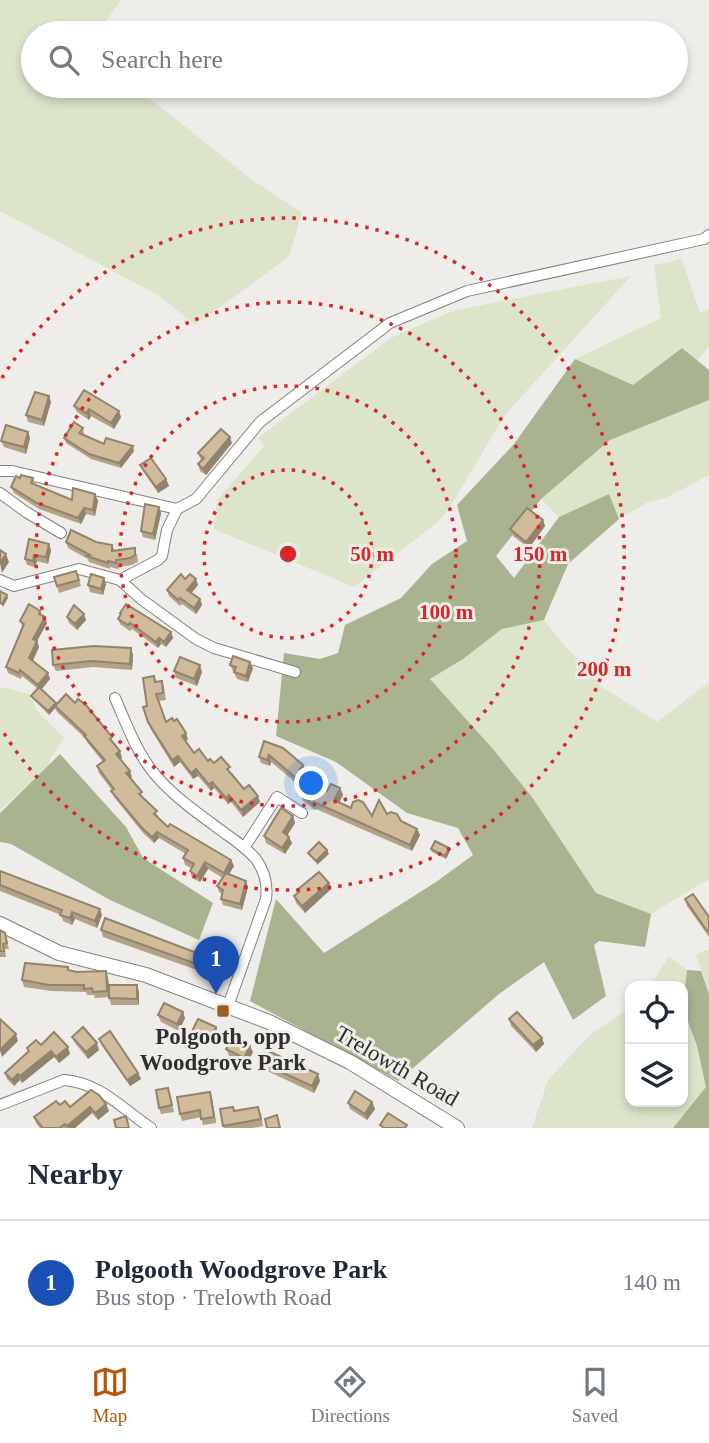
<!DOCTYPE html>
<html lang="en">
<head>
<meta charset="utf-8">
<style>
	:root { --surface:#fff; --page:#f2f2f3; --text:#1f2937; --muted:#747a83; --line:#e0e1e3; --accent:#b45309 }
	body { margin:0; font-family:Georgia,serif; background:var(--page); color:var(--text) }
	.controls { position:absolute; right:21px; bottom:21px; display:grid; overflow:hidden; border-radius:14px; box-shadow:0 4px 10px #0003 }
	.controls button { width:63px; height:63px; display:grid; place-items:center; padding:0; border:0; border-bottom:2px solid var(--line); background:var(--surface); color:var(--text); font:35px sans-serif }
	.you { position:absolute; left:312px; top:784px; width:24px; height:24px; margin:-18px; border:5px solid #fff; border-radius:50%; background:#1a73e8; box-shadow:0 0 0 10px #1a73e833 }
	.badge { display:grid; place-items:center; width:46px; height:46px; border-radius:50%; background:var(--accent); color:#fff; font-size:23px; font-weight:700 }
	.pin { position:absolute; translate:-50% -58px; filter:drop-shadow(0 2px 4px #0008) }
	.pin::after { content:''; position:absolute; top:37px; width:24px; height:21px; background:inherit; clip-path:polygon(0 0,100% 0,50% 100%) }
	.list { margin:0; padding:0; list-style:none }
	h2 { display:flex; justify-content:space-between; align-items:center; height:91px; margin:0; padding:0 28px; font-size:30px }
	h2 small { font-size:23px; font-weight:400; color:var(--muted) }
	.list li { display:grid; grid-template-columns:46px 1fr auto; gap:21px; align-items:center; box-sizing:border-box; height:126px; padding:0 28px; border-top:2px solid var(--line) }
	.list b { display:block; font-size:26px; white-space:nowrap }
	.list p { margin:0; font-size:23px; white-space:nowrap; color:var(--muted) }
	.list em { font-size:23px; font-style:normal; color:var(--muted) }
	.icon { flex:none; width:38px; height:38px; fill:none; stroke:currentColor; stroke-width:2; stroke-linecap:round; stroke-linejoin:round }
	.map { position:relative; flex:none; width:709px; height:1128px; overflow:hidden }
	.search { position:absolute; background:var(--surface); box-shadow:0 4px 10px #0003; left:21px; right:21px; top:21px; height:77px; display:flex; align-items:center; gap:18px; box-sizing:border-box; padding:0 24px; border-radius:38px; color:var(--muted); font-size:26px }
	.sheet { height:217px; background:var(--surface) }
	nav { display:flex; justify-content:space-around; align-items:center; box-sizing:border-box; height:98px; border-top:2px solid var(--line); background:var(--surface); font-size:19px; color:var(--muted) }
	nav a { display:grid; justify-items:center; gap:4px }
	nav .on { color:var(--accent) }
	.map>svg:first-child { display:block }
	.green { fill:#dce4ca }
	.forest { fill:#a9b390 }
	.lines { fill:none; stroke-linecap:round; stroke-linejoin:round }
	.minor-casing { stroke:#82817d; stroke-width:12 }
	.tertiary-casing { stroke:#82817d; stroke-width:16 }
	.minor { stroke:#fff; stroke-width:10 }
	.tertiary { stroke:#fff; stroke-width:14 }
	.wall { fill:#b3a285 }
	.shaded-wall { fill:#92846c }
	.building { fill:#d0bc9b; stroke:#92846c; stroke-width:2 }
	.ring { fill:none; stroke:#d62828; stroke-width:3.5; stroke-dasharray:3.5 7 }
	.poi-dot { fill:#9c5e23; stroke:#efede9; stroke-width:2.5 }
	.labels { text-anchor:middle; dominant-baseline:central; stroke-width:6; stroke-linejoin:round; paint-order:stroke }
	.poi-label { font-size:23px; font-weight:bold; fill:#302f2d; stroke:#efede9 }
	.street-label { font-size:23px; fill:#302f2d; stroke:#efede9 }
	.centre { fill:#d62828; stroke:#efede9; stroke-width:3.5 }
	.ring-label { font-size:21px; text-anchor:middle; font-weight:bold; fill:#d62828; stroke:#efede9; stroke-width:6; stroke-linejoin:round; paint-order:stroke }
</style>
</head>
<body>
<div class="map">
<svg width="709" height="1128" viewBox="0 0 709 1128">
	<rect width="100%" height="100%" fill="#efede9"/>
	<!-- green -->
	<g class="green">
		<polygon points="0,0 121,0 98,33 33,33 33,86 134,86 251,179 302,213 289,257 195,325 158,295 0,211"/>
		<polygon points="682,259 700,313 709,309 709,347 697,360 682,348 633,385 575,359 661,318 654,265"/>
		<polygon points="631,276 504,416 452,504 439,521 354,587 214,529 217,500 264,446 258,438 391,338 431,320 456,310"/>
		<polygon points="709,400 709,475 666,498 648,502 619,519 609,494 559,517 541,499 610,440"/>
		<polygon points="544,620 564,645 604,688 657,722 709,682 709,879 651,914 596,893 532,797 493,749 430,679 463,659 502,629"/>
		<polygon points="0,687 29,694 38,712 64,738 50,759 49,766 0,810"/>
		<polygon points="709,948 709,994 696,955"/>
		<polygon points="669,956 687,970 683,1008 697,1046 706,1087 673,1128 532,1128 548,1080 590,1035 630,1008 630,1102 683,1102 683,986 650,986"/>
	</g>
	<!-- forest -->
	<g class="forest">
		<polygon points="682,348 709,370 709,400 610,440 541,499 496,556 514,578 559,517 609,494 619,519 568,564 544,620 502,629 463,659 430,679 493,749 532,797 596,893 651,914 645,947 599,941 594,945 606,996 573,1020 544,962 499,994 398,1081 250,1001 276,899 324,953 436,882 473,855 458,828 407,813 336,762 276,736 284,653 320,659 338,653 345,625 401,598 432,564 467,541 457,505 514,444 575,359 633,385"/>
		<polygon points="60,754 126,827 143,858 213,903 199,940 110,900 11,844 0,842 0,813"/>
		<polygon points="687,970 701,971 709,994 709,1128 673,1128 706,1087 697,1046 683,1008"/>
	</g>
	<g class="lines">
		<!-- minor casing -->
		<g class="minor-casing">
			<g id="minor">
				<polyline points="0,471 12,471 177,509 196,499 260,422 390,323 467,291 704,239 709,235"/>
				<polyline points="0,493 26,512 61,533"/>
				<polyline points="0,580 14,586 79,569 120,580 158,560 162,556 167,530 177,509"/>
				<polyline points="120,580 141,599 196,639 214,648 295,672"/>
				<path d="M 115,698 C 127,725 138,757 159,779 C 178,800 203,817 226,834 C 236,841 247,849 255,858 C 265,871 268,884 266,899 L 228,1006"/>
				<polyline points="244,848 277,797 302,813"/>
				<path d="M 0,1105 L 64,1080 C 101,1083 122,1109 151,1128"/>
			</g>
		</g>
		<!-- tertiary casing -->
		<g class="tertiary-casing">
			<polyline id="tertiary" points="0,924 59,953 146,975 269,1022 350,1062 457,1128"/>
		</g>
		<!-- minor -->
		<use href="#minor" class="minor"/>
		<!-- tertiary -->
		<use href="#tertiary" class="tertiary"/>
	</g>
	<!-- wall -->
	<g class="wall">
		<polygon points="51,402 44,426 28,422 26,415"/>
		<polygon points="74,406 121,417 114,429 91,416 89,420 77,412"/>
		<polygon points="83,428 84,433 83,434 104,444 134,451 121,468 91,459 66,443 64,438"/>
		<polygon points="28,432 30,438 26,454 4,447 1,441"/>
		<polygon points="232,443 206,475 200,471 198,464 201,460 198,453"/>
		<polygon points="140,465 166,479 169,486 158,493 143,471"/>
		<polygon points="33,478 35,484 72,500 95,494 98,501 95,516 86,514 81,524 39,509 14,493 11,487"/>
		<polygon points="159,507 161,513 155,540 143,537 141,531"/>
		<polygon points="543,520 545,526 529,548 513,536 510,529"/>
		<polygon points="29,539 51,550 48,564 37,561 35,567 27,565 25,559"/>
		<polygon points="66,542 96,542 112,545 115,551 137,554 138,562 132,565 119,567 118,569 110,567 110,569 89,562 88,559 68,548"/>
		<polygon points="76,571 81,586 59,593 54,577"/>
		<polygon points="185,579 198,585 191,593 200,599 202,605 196,614 182,604 180,606 169,596 167,590"/>
		<polygon points="106,584 103,595 90,592 88,585"/>
		<polygon points="40,611 47,623 37,641 39,647 33,661 50,679 41,690 56,704 114,744 122,758 120,759 132,777 130,778 144,798 143,799 159,817 158,818 168,827 231,860 234,866 229,874 248,887 242,910 223,905 221,899 222,894 219,892 217,886 223,878 208,869 200,882 192,878 190,871 191,868 185,865 183,858 186,854 159,838 154,843 144,834 114,797 111,791 112,790 99,773 97,766 103,762 87,742 85,738 57,712 55,708 49,715 33,699 31,696 38,689 22,676 21,679 8,673 6,667 23,628 20,621"/>
		<polygon points="120,613 171,632 173,638 166,647 161,644 158,648 132,629 130,631 120,624 118,619 121,615"/>
		<polygon points="67,617 86,620 77,630 69,623"/>
		<polygon points="131,648 133,655 132,670 93,667 56,671 53,665"/>
		<polygon points="230,665 253,668 248,682 237,679"/>
		<polygon points="174,671 202,672 197,686 176,678"/>
		<polygon points="154,676 156,682 162,681 164,687 166,700 158,701 166,722 188,739 186,741 194,753 232,773 244,789 260,802 243,817 231,802 228,804 214,788 211,791 198,776 193,779 180,762 174,767 150,728 143,707 147,706"/>
		<polygon points="264,741 303,765 306,771 304,773 327,791 340,788 343,795 339,802 372,816 387,814 417,829 420,835 412,851 316,809 315,810 303,801 301,794 302,793 296,787 294,781 271,762 270,766 261,763 259,757"/>
		<polygon points="293,816 295,823 287,835 292,843 285,854 266,843 264,836"/>
		<polygon points="431,849 450,851 446,859 432,852"/>
		<polygon points="0,871 102,915 97,928 75,919 72,925 63,921 61,915 0,891"/>
		<polygon points="329,883 331,889 305,913 296,903 294,896 298,892 297,890"/>
		<polygon points="685,899 709,917 709,937 687,906"/>
		<polygon points="0,930 5,933 9,949 5,949 6,957 0,957"/>
		<polygon points="101,930 202,955 220,958 214,976 103,937"/>
		<polygon points="68,967 69,970 108,978 109,986 137,985 139,992 139,1005 111,1005 109,997 95,998 94,995 87,995 86,992 51,991 24,987 22,980"/>
		<polygon points="158,1015 185,1018 179,1031 161,1022"/>
		<polygon points="509,1019 542,1038 544,1044 536,1052 511,1026"/>
		<polygon points="192,1031 219,1034 213,1046 195,1037"/>
		<polygon points="72,1037 99,1050 88,1059 75,1043"/>
		<polygon points="99,1039 138,1073 141,1079 130,1086 102,1046"/>
		<polygon points="41,1045 70,1054 59,1063 54,1057 22,1083 20,1080 14,1086 7,1079 5,1073 28,1052 27,1048"/>
		<polygon points="226,1049 253,1052 247,1064 229,1056"/>
		<polygon points="261,1063 320,1081 314,1093 263,1069"/>
		<polygon points="168,1088 174,1112 161,1114 159,1108"/>
		<polygon points="91,1090 109,1111 98,1120 92,1113 75,1128 40,1128 36,1123 34,1117 60,1105 70,1107"/>
		<polygon points="210,1092 212,1098 216,1123 203,1125 201,1117 182,1121 180,1114"/>
		<polygon points="372,1102 375,1109 367,1120 350,1109 348,1103"/>
		<polygon points="233,1107 234,1111 261,1113 263,1126 252,1128 224,1128 220,1109"/>
	</g>
	<!-- shaded-wall -->
	<g class="shaded-wall">
		<polygon points="49,396 51,402 44,426 42,420"/>
		<polygon points="89,409 91,416 89,420 86,413"/>
		<polygon points="119,411 121,417 114,429 111,423"/>
		<polygon points="28,432 30,438 26,454 24,447"/>
		<polygon points="230,437 232,443 206,475 203,469"/>
		<polygon points="133,446 134,451 121,468 119,463"/>
		<polygon points="166,479 169,486 158,493 156,487"/>
		<polygon points="95,494 98,501 95,516 93,510"/>
		<polygon points="159,507 161,513 155,540 153,534"/>
		<polygon points="84,508 86,514 81,524 78,518"/>
		<polygon points="543,520 545,526 529,548 526,542"/>
		<polygon points="49,544 51,550 48,564 46,557"/>
		<polygon points="6,554 9,562 2,573 0,563"/>
		<polygon points="34,555 37,561 35,567 33,561"/>
		<polygon points="104,578 106,584 103,595 101,589"/>
		<polygon points="196,579 198,585 189,596 187,590"/>
		<polygon points="7,595 8,598 3,607 2,604"/>
		<polygon points="200,599 202,605 196,614 194,608"/>
		<polygon points="84,614 86,620 77,630 75,624"/>
		<polygon points="45,617 47,623 37,641 39,647 31,664 29,658 33,639"/>
		<polygon points="171,632 173,638 166,647 164,642"/>
		<polygon points="159,638 161,644 158,648 156,642"/>
		<polygon points="131,648 133,655 132,670 130,664"/>
		<polygon points="250,662 253,668 248,682 246,676"/>
		<polygon points="200,665 202,672 197,686 194,679"/>
		<polygon points="48,673 50,679 40,691 38,685"/>
		<polygon points="56,703 57,706 49,715 48,711"/>
		<polygon points="186,733 188,739 184,742 182,736"/>
		<polygon points="120,751 122,758 119,760 116,754"/>
		<polygon points="269,755 271,762 270,766 267,760"/>
		<polygon points="178,756 180,762 174,767 172,760"/>
		<polygon points="303,765 306,771 302,775 300,769"/>
		<polygon points="196,769 198,776 193,779 191,773"/>
		<polygon points="130,771 132,777 128,780 126,773"/>
		<polygon points="212,782 214,788 211,791 209,785"/>
		<polygon points="340,788 343,795 337,807 334,800"/>
		<polygon points="229,795 231,802 228,804 226,798"/>
		<polygon points="258,796 260,802 243,817 241,810"/>
		<polygon points="293,816 295,823 285,839 283,832"/>
		<polygon points="417,829 420,835 412,851 410,845"/>
		<polygon points="157,832 159,838 154,843 152,837"/>
		<polygon points="289,837 292,843 285,854 282,848"/>
		<polygon points="449,848 450,851 446,859 445,856"/>
		<polygon points="327,850 329,854 317,865 316,861"/>
		<polygon points="231,860 234,866 226,879 224,873"/>
		<polygon points="205,862 208,869 200,882 197,876"/>
		<polygon points="246,881 248,887 242,910 240,904"/>
		<polygon points="329,883 331,889 305,913 302,906"/>
		<polygon points="100,909 102,915 97,928 95,921"/>
		<polygon points="72,912 75,919 72,925 70,918"/>
		<polygon points="218,951 220,958 214,976 211,969"/>
		<polygon points="106,971 108,978 110,997 107,991"/>
		<polygon points="137,985 139,992 139,1005 137,999"/>
		<polygon points="183,1012 185,1018 179,1031 177,1024"/>
		<polygon points="216,1027 219,1034 213,1046 210,1040"/>
		<polygon points="16,1034 18,1041 2,1057 0,1050"/>
		<polygon points="542,1038 544,1044 536,1052 533,1045"/>
		<polygon points="97,1043 99,1050 88,1059 86,1052"/>
		<polygon points="250,1046 253,1052 247,1064 244,1058"/>
		<polygon points="68,1047 70,1054 59,1063 56,1057"/>
		<polygon points="51,1051 54,1057 22,1083 20,1076"/>
		<polygon points="138,1073 141,1079 130,1086 127,1080"/>
		<polygon points="18,1074 20,1080 14,1086 12,1080"/>
		<polygon points="318,1074 320,1081 314,1093 312,1086"/>
		<polygon points="210,1092 212,1098 216,1123 214,1117"/>
		<polygon points="372,1102 375,1109 367,1120 365,1114"/>
		<polygon points="106,1104 109,1111 98,1120 95,1113"/>
		<polygon points="90,1107 92,1113 75,1128 68,1128 67,1126"/>
	</g>
	<!-- building -->
	<g class="building">
		<polygon points="84,390 119,411 111,423 89,409 86,413 74,406"/>
		<polygon points="35,392 49,396 42,420 26,415"/>
		<polygon points="74,422 83,428 79,433 104,444 106,438 133,446 119,463 89,454 64,438"/>
		<polygon points="6,425 28,432 24,447 1,441"/>
		<polygon points="221,429 230,437 203,469 198,464 204,458 198,453"/>
		<polygon points="151,458 166,479 156,487 140,465"/>
		<polygon points="21,475 33,478 31,483 72,500 73,488 95,494 93,510 84,508 78,518 37,503 11,487 16,476 20,478"/>
		<polygon points="145,504 159,507 153,534 141,531"/>
		<polygon points="527,508 543,520 526,542 510,529"/>
		<polygon points="71,530 96,542 112,545 112,551 135,548 135,555 130,558 116,560 116,563 108,561 108,563 87,556 90,555 66,542"/>
		<polygon points="29,539 49,544 46,557 34,555 33,561 25,559"/>
		<polygon points="0,550 6,554 0,563"/>
		<polygon points="76,571 79,580 57,586 54,577"/>
		<polygon points="91,574 104,578 101,589 88,585"/>
		<polygon points="181,574 185,579 190,574 196,579 187,590 200,599 194,608 180,598 178,600 167,590"/>
		<polygon points="0,591 7,595 2,604 0,603"/>
		<polygon points="29,604 40,611 39,614 45,617 33,639 37,641 29,658 48,673 38,685 20,670 19,673 6,667 24,624 20,621"/>
		<polygon points="126,604 171,632 164,642 159,638 156,642 130,623 128,625 118,619 121,614 120,613"/>
		<polygon points="74,605 84,614 75,624 67,617"/>
		<polygon points="94,646 131,648 130,664 91,661 53,665 52,650"/>
		<polygon points="233,656 250,662 246,676 234,672 236,667 230,665"/>
		<polygon points="180,657 200,665 194,679 174,671"/>
		<polygon points="154,676 155,682 162,681 163,693 156,694 166,722 172,718 174,721 177,719 186,733 182,736 194,753 199,749 208,761 210,759 214,763 221,757 230,767 227,769 244,789 249,785 258,796 241,810 229,795 226,798 212,782 209,785 196,769 191,773 178,756 172,760 148,722 143,707 147,706 143,678"/>
		<polygon points="39,687 56,703 48,711 31,696"/>
		<polygon points="66,694 75,703 78,699 86,705 112,737 110,739 120,751 116,754 130,771 126,773 142,792 139,794 157,811 154,814 168,827 170,824 231,860 224,873 205,862 197,876 190,871 194,864 183,858 188,850 157,832 152,837 142,828 111,791 114,789 97,766 105,760 84,736 86,735 55,706"/>
		<polygon points="264,741 283,748 303,765 300,769 327,791 331,784 340,788 334,800 351,808 353,802 358,800 363,802 372,816 379,800 387,814 391,812 397,814 401,821 417,829 410,845 314,802 312,804 301,794 303,791 294,781 296,778 269,755 267,760 259,757"/>
		<polygon points="281,808 293,816 283,832 289,837 282,848 264,836"/>
		<polygon points="435,841 449,848 445,856 431,849"/>
		<polygon points="319,842 327,850 316,861 308,853"/>
		<polygon points="0,871 100,909 95,921 72,912 70,918 60,915 62,910 0,885"/>
		<polygon points="319,872 329,883 302,906 294,896 299,892 297,890"/>
		<polygon points="226,873 246,881 240,904 221,899 223,890 217,886"/>
		<polygon points="693,894 709,917 709,929 707,931 685,899"/>
		<polygon points="105,918 202,955 205,947 218,951 211,969 101,930"/>
		<polygon points="0,930 5,933 7,943 3,944 4,951 0,951"/>
		<polygon points="25,963 68,967 68,970 77,972 106,971 107,991 93,992 92,988 84,989 84,985 49,985 22,980"/>
		<polygon points="109,985 137,985 137,999 109,998"/>
		<polygon points="164,1003 183,1012 177,1024 158,1015"/>
		<polygon points="517,1012 542,1038 533,1045 509,1019"/>
		<polygon points="0,1019 16,1034 0,1050"/>
		<polygon points="198,1019 216,1027 210,1040 192,1031"/>
		<polygon points="83,1027 97,1043 86,1052 72,1037"/>
		<polygon points="110,1031 138,1073 127,1080 99,1039"/>
		<polygon points="54,1032 68,1047 56,1057 51,1051 20,1076 18,1074 12,1080 5,1073 29,1051 27,1048 36,1040 41,1045"/>
		<polygon points="232,1037 250,1046 244,1058 226,1049"/>
		<polygon points="266,1050 318,1074 312,1086 261,1063"/>
		<polygon points="168,1088 172,1105 159,1108 156,1090"/>
		<polygon points="91,1090 99,1095 106,1104 95,1113 90,1107 67,1126 65,1124 59,1128 43,1128 34,1117 56,1101 60,1105 65,1101 70,1107"/>
		<polygon points="355,1091 372,1102 365,1114 348,1103"/>
		<polygon points="210,1092 214,1117 201,1119 200,1110 180,1114 177,1097"/>
		<polygon points="233,1107 234,1111 258,1107 261,1119 223,1126 220,1109"/>
		<polygon points="388,1113 407,1125 405,1128 384,1128 380,1125"/>
		<polygon points="277,1115 280,1128 267,1128 265,1119"/>
		<polygon points="126,1116 129,1128 116,1128 114,1120"/>
	</g>
	<!-- distance rings -->
	<g class="ring">
		<circle cx="288" cy="554" r="84"/>
		<circle cx="288" cy="554" r="168"/>
		<circle cx="288" cy="554" r="252"/>
		<path d="M2 378A336 336 0 1 1 2 730"/>
	</g>
	<!-- markers -->
	<rect class="poi-dot" x="216" y="1004" width="14" height="14" rx="3.5"/>
	<g class="labels">
		<!-- poi labels -->
		<g class="poi-label">
			<text x="223" y="1036">Polgooth, opp<tspan x="223" dy="26">Woodgrove Park</tspan></text>
		</g>
		<!-- street labels -->
		<g class="street-label">
			<text transform="translate(397 1066) rotate(30)">Trelowth Road</text>
		</g>
	</g>
	<circle cx="288" cy="554" r="10" class="centre"/>
	<g class="ring-label">
		<text x="372" y="561">50 m</text>
		<text x="540" y="561">150 m</text>
		<text x="446" y="619">100 m</text>
		<text x="604" y="676">200 m</text>
	</g>
</svg>
<div class="controls">
<button><svg class="icon" aria-label="locate" viewBox="0 0 24 24"><circle cx="12" cy="12" r="6"/><path d="M12 2v4M12 18v4M2 12h4M18 12h4"/></svg></button>
<button><svg class="icon" aria-label="layers" viewBox="0 0 24 24"><path d="M12 4l9 5-9 5-9-5zM3 14l9 5 9-5"/></svg></button>
</div>
<div class="you"></div>
<div class="pin badge" style="left:216px;top:994px;background:#1a4fb4">1</div>
<div class="search"><svg class="icon" aria-label="search" viewBox="0 0 24 24"><circle cx="10" cy="10" r="6"/><path d="M15 15l6 6"/></svg>Search here</div>
</div>
<section class="sheet">
<h2>Nearby<small></small></h2>
<ul class="list">
<li><span class="badge" style="background:#1a4fb4">1</span><div><b>Polgooth Woodgrove Park</b><p>Bus stop · Trelowth Road</p></div><em>140 m</em></li>
</ul>
</section>
<nav>
<a class="on"><svg class="icon" aria-label="map" viewBox="0 0 24 24"><path d="M3 6l6-2 6 2 6-2v14l-6 2-6-2-6 2zM9 4v14M15 6v14"/></svg>Map</a>
<a><svg class="icon" aria-label="directions" viewBox="0 0 24 24"><path d="M12 3l9 9-9 9-9-9zM9 14v-3h6M13 9l2 2-2 2"/></svg>Directions</a>
<a><svg class="icon" aria-label="saved" viewBox="0 0 24 24"><path d="M7 4h10v16l-5-4-5 4z"/></svg>Saved</a>
</nav>
</body>
</html>
